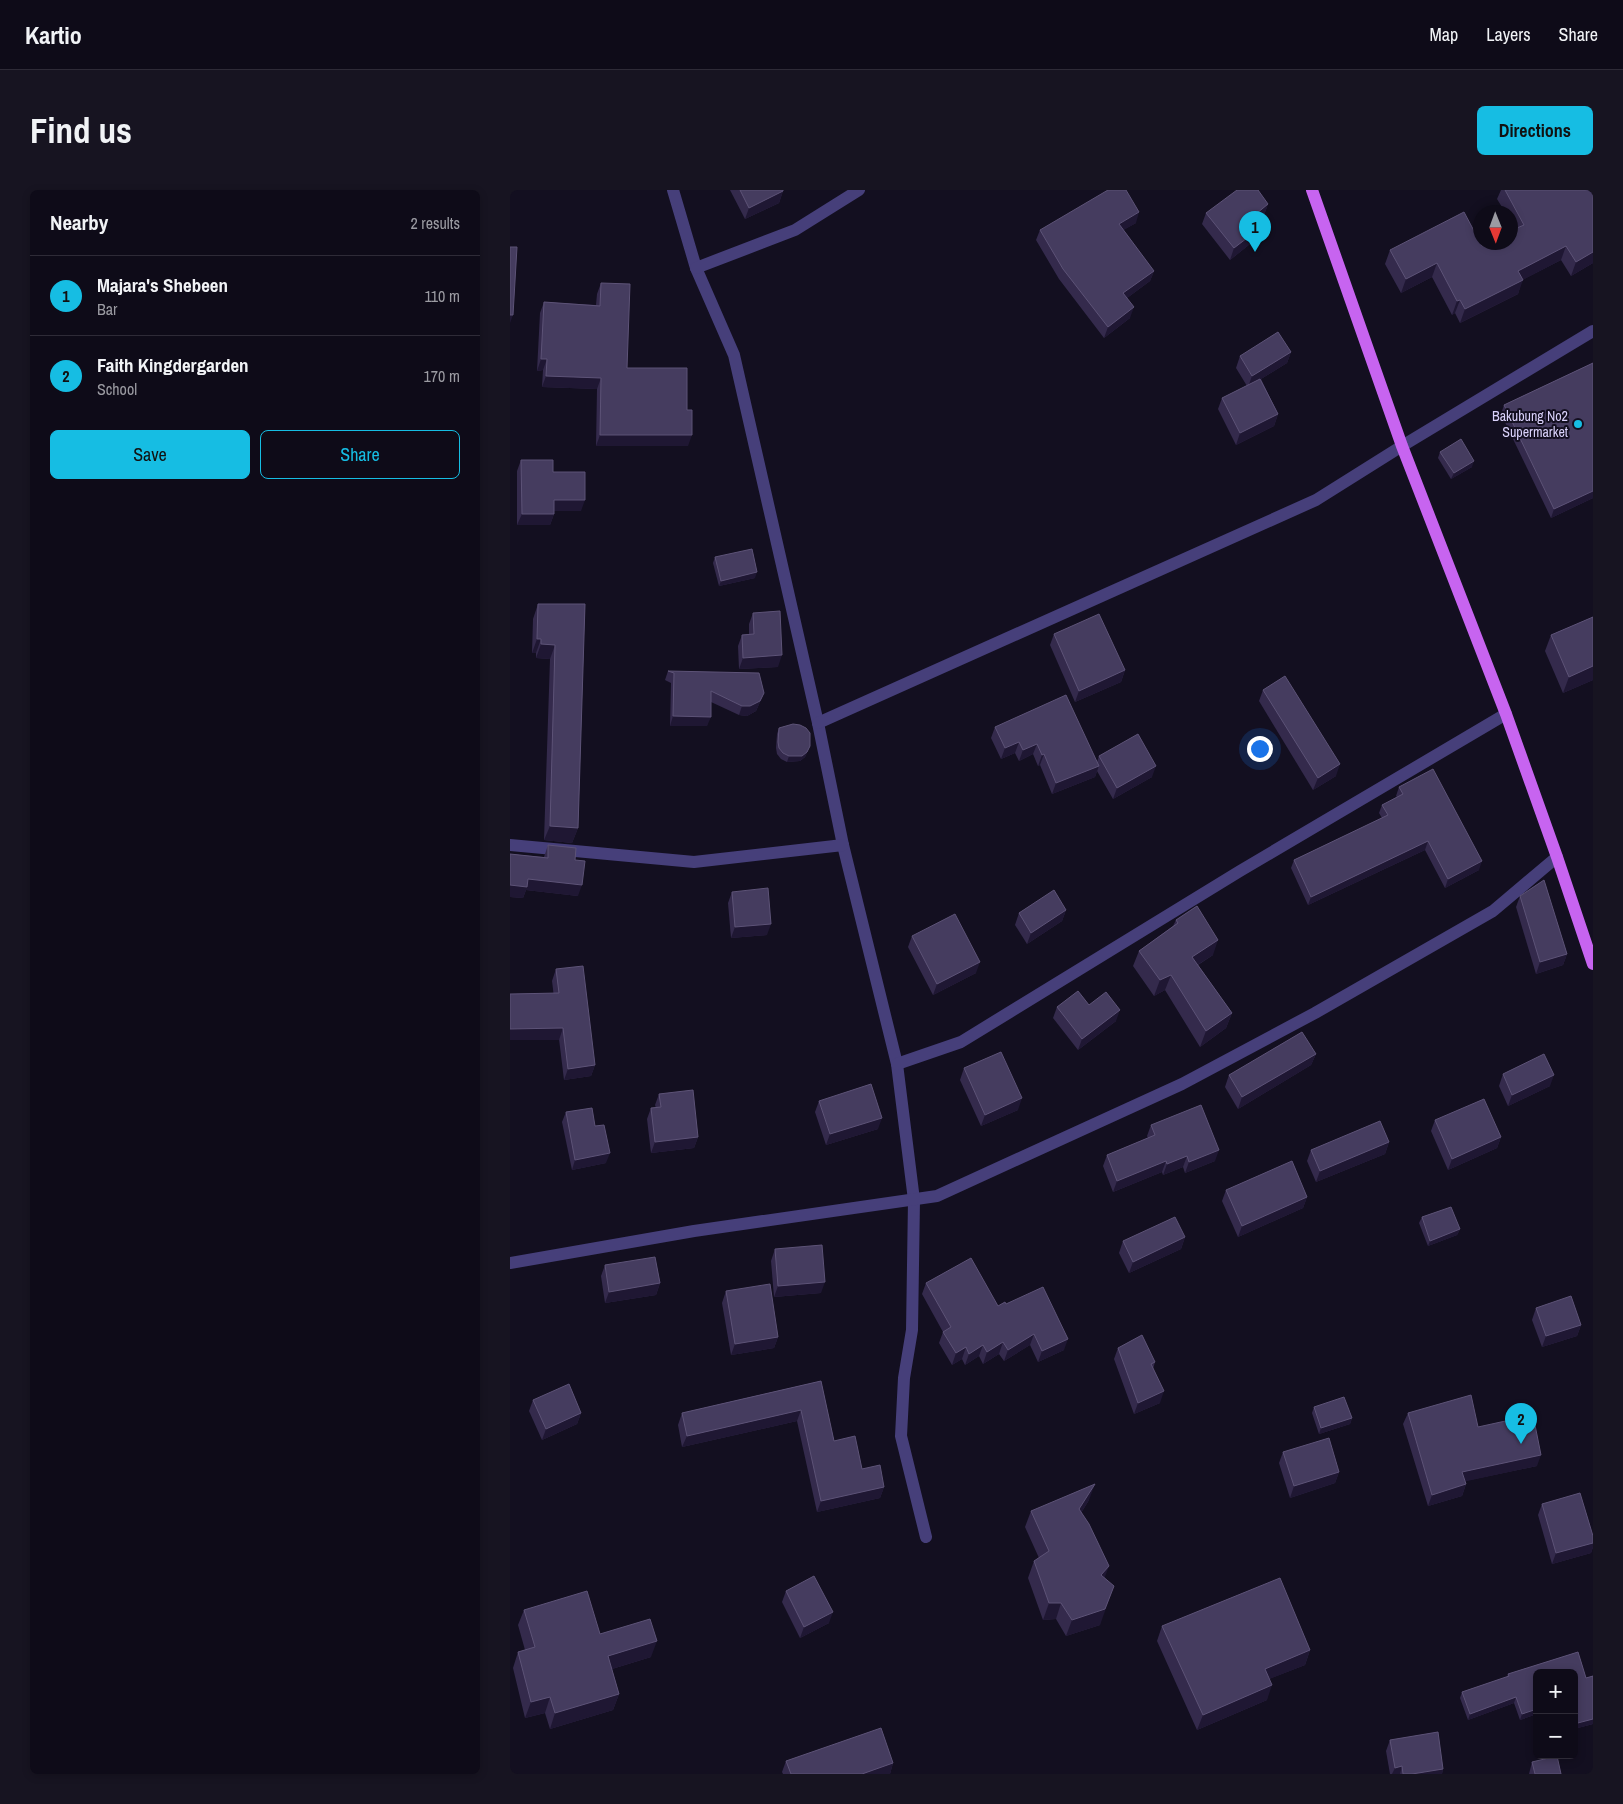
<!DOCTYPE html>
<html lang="en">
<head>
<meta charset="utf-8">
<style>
	:root { --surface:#0e0b18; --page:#171421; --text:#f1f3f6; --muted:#9b9ba2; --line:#2e2b37; --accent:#16bde3 }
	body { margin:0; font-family:"Archivo Narrow",sans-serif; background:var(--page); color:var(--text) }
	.controls { position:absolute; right:15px; bottom:15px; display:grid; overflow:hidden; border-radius:8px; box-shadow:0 2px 8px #0003 }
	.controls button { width:45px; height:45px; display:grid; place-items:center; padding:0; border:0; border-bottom:1px solid var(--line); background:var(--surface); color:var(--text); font:25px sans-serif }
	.compass { position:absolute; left:963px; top:15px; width:45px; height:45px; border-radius:50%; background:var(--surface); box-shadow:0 2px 8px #0003; rotate:179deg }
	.you { position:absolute; left:749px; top:558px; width:18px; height:18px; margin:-12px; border:4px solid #fff; border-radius:50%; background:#1a73e8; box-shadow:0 0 0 8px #1a73e833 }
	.badge { display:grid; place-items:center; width:32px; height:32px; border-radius:50%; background:var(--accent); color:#111; font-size:16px; font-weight:700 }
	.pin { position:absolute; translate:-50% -41px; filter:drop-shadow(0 1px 2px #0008) }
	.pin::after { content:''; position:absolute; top:26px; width:18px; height:15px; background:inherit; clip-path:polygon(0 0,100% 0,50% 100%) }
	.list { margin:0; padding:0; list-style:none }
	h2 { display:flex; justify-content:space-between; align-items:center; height:65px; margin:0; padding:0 20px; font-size:21px }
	h2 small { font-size:16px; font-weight:400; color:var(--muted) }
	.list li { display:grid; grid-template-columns:32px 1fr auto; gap:15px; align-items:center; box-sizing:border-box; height:80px; padding:0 20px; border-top:1px solid var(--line) }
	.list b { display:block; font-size:19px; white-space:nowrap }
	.list p { margin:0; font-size:16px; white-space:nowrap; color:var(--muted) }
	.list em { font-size:16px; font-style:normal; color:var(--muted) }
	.actions { display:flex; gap:10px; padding:15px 20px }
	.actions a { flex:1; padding:11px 0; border:1px solid var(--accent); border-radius:8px; text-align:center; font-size:18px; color:var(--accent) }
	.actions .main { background:var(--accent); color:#111 }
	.map { position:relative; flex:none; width:1083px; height:1584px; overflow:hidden; border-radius:8px }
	header { display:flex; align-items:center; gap:30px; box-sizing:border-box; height:70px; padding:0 25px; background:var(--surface); border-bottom:1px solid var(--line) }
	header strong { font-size:24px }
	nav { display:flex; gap:28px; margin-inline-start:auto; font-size:18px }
	.intro { display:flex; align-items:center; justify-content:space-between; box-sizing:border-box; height:120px; padding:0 30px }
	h1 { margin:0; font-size:35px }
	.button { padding:12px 22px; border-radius:8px; background:var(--accent); color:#111; font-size:18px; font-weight:700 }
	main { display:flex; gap:30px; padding:0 30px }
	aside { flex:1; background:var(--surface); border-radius:8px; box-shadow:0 2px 8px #0003 }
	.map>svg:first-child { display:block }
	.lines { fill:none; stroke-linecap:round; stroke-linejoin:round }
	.minor { stroke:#463f7a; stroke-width:12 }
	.major { stroke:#c764f0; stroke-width:12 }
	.wall { fill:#342a4c }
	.shaded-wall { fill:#1f1733 }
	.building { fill:#453c5f; stroke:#5d5377 }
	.poi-dot { fill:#16bde3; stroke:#130f20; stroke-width:2 }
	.labels { text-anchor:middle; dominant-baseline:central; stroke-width:4; stroke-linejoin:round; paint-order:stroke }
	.poi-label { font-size:14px; fill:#dad2fb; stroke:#130f20; text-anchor:end }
</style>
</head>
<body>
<header>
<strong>Kartio</strong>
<nav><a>Map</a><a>Layers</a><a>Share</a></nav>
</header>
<div class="intro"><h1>Find us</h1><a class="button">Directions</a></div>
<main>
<aside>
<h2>Nearby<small>2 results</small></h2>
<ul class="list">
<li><span class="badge">1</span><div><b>Majara's Shebeen</b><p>Bar</p></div><em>110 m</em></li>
<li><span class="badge">2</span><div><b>Faith Kingdergarden</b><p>School</p></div><em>170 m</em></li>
</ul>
<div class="actions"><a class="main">Save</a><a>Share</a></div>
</aside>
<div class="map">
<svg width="1083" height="1584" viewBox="0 0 1083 1584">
	<rect width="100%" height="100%" fill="#130f20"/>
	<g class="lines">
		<!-- minor -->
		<g class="minor">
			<polyline points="163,0 186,78 224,165 308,533 333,655 387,874 404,1010 402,1140 394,1188 391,1246 416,1347"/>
			<polyline points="186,78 285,40 349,0"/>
			<polyline points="308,533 806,310 892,256 1083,141"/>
			<polyline points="0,655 184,672 333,655"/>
			<polyline points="387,874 451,852 730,681 996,524"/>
			<polyline points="0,1073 184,1041 427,1006 672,894 805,823 983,721 1047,667"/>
		</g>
		<!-- major -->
		<polyline class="major" points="802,0 892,256 996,524 1047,667 1083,774"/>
	</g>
	<!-- wall -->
	<g class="wall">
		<polygon points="220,0 273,0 273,1 269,13 235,29"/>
		<polygon points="991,0 1083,0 1083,73 1061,86 1051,70 1012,90 1008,104 950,133 945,123 942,125 922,87 891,103 875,74 880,60 972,56 1004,40 1000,33 1000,22 995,22 987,9"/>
		<polygon points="758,14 754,25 750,29 754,35 750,46 720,70 692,34 696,23"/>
		<polygon points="626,33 613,40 644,81 640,91 617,108 620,128 594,148 549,89 526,50 530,40"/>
		<polygon points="91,93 117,178 177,220 178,256 86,256 87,199 32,197 33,180 27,181 30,123 34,112 86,115 87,104"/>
		<polygon points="781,162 777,173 751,189 768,224 764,236 726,255 708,219 712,208 737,196 726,178 730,166"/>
		<polygon points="1083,173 1083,308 1041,328 991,224 994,215"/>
		<polygon points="930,262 962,277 941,289 928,268"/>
		<polygon points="11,270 43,282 71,321 44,321 44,324 40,335 7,335 7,281"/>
		<polygon points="205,367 245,388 209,396 203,373"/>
		<polygon points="28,414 75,414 68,638 62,653 34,650 40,469 26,468 26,463 22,463 23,429"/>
		<polygon points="243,423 268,477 229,479 228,456 232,445 239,444 239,434"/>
		<polygon points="1083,427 1083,490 1053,503 1035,461 1041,445"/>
		<polygon points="544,444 615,480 611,492 565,512 540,455"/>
		<polygon points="158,481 254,503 246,521 237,526 229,525 201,512 197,536 160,536 161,493 155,490"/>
		<polygon points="753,500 826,586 803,600 749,511"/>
		<polygon points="485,537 587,572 589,566 642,587 603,609 587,581 585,587 542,604 530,575 528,576 523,564 509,571 505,563 491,569 481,548"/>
		<polygon points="269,538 300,556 295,567 290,571 277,572 271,569 267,564 266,558 267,544"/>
		<polygon points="889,597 969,680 935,698 915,660 798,715 781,678 784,670 872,628 869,623 872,615 887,607 886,606"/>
		<polygon points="38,655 65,670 68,706 16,700 13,708 0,707 0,664 34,667"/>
		<polygon points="222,702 257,745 221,748 218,713"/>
		<polygon points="1010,706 1057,764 1053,775 1026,784 1006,717"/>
		<polygon points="556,720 552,731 517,754 505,735 509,723"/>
		<polygon points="666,730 703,765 688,775 722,823 716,838 690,857 655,800 644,806 623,776 629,761 663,736"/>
		<polygon points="402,746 466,783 423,805 398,757"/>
		<polygon points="46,779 85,875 81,886 54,890 42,791"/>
		<polygon points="579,815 606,831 568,860 543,828 547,817"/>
		<polygon points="806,864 801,875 728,919 715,897 719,885"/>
		<polygon points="454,878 508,920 471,936 450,890"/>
		<polygon points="993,884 1040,896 998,916 989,896"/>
		<polygon points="149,904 188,947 184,958 141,963 137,929 141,918 146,918 145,915"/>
		<polygon points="309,911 368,939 316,955 305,922"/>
		<polygon points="56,922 96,973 62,980 52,932"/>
		<polygon points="925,930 991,947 987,958 938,980 921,941"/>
		<polygon points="641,935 705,971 675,983 673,977 653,985 652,982 603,1002 593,976 597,965 638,948 637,946"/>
		<polygon points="879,952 875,964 806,992 797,971 801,960"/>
		<polygon points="716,1000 797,1007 793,1018 728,1047 712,1011"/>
		<polygon points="912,1027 950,1039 947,1045 918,1056 909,1033"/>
		<polygon points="675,1047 671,1059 619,1083 609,1063 613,1051"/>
		<polygon points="265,1059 311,1103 264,1107 261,1071"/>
		<polygon points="95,1075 150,1093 146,1105 95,1113 91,1086"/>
		<polygon points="416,1093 488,1116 496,1114 554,1160 528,1172 520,1155 494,1171 489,1164 473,1174 469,1166 455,1175 452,1169 442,1175 429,1153 433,1142 412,1104"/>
		<polygon points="216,1101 268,1147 264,1158 221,1165 212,1113"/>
		<polygon points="1026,1118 1071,1135 1067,1146 1032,1157 1022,1130"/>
		<polygon points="608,1158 645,1172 643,1179 650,1213 624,1224 604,1169"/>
		<polygon points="311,1191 324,1251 352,1279 374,1297 370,1308 307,1322 287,1231 172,1257 168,1235 172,1223"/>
		<polygon points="23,1210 71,1223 67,1234 32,1250 19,1221"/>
		<polygon points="804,1217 842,1228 840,1234 809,1244 802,1223"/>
		<polygon points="898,1223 968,1237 1027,1276 955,1291 956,1294 952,1306 918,1316 893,1234"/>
		<polygon points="773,1262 829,1282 825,1293 780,1308 769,1273"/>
		<polygon points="579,1310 571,1323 595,1388 590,1435 556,1446 546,1429 533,1430 518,1388 524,1371 529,1368 515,1337 521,1321"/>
		<polygon points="1032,1314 1083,1346 1083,1357 1081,1363 1042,1374 1028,1325"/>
		<polygon points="276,1401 319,1433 290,1448 272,1412"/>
		<polygon points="14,1420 90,1444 141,1467 102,1479 109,1504 103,1520 40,1539 35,1523 15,1528 3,1478 8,1462 15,1460 8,1435"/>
		<polygon points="652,1436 800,1460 795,1475 759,1489 757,1510 687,1540 647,1451"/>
		<polygon points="1068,1462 1076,1488 1083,1486 1083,1534 1064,1539 1064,1483 1027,1483 1027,1524 1010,1530 1004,1513 958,1530 950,1508 952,1502 997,1487 998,1484"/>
		<polygon points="880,1550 933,1579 932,1584 880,1584 876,1561"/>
		<polygon points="276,1571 383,1573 380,1584 273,1584 272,1582"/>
		<polygon points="1022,1572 1051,1584 1019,1584"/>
	</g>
	<!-- shaded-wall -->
	<g class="shaded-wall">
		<polygon points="273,1 269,13 235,29 239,18"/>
		<polygon points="758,14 754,25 742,35 746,24"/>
		<polygon points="629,22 626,33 605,45 609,34"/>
		<polygon points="754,35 750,46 720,70 724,58"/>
		<polygon points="1056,56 1051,70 1003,95 1008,81"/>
		<polygon points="1083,62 1083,73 1061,86 1066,72"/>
		<polygon points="927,73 922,87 891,103 896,89"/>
		<polygon points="644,81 640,91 609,114 613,103"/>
		<polygon points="1013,90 1008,104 950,133 955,119"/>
		<polygon points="950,110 945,123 942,125 947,111"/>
		<polygon points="624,117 620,128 594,148 598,137"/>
		<polygon points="0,125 3,125 0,133"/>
		<polygon points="781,162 777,173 738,197 742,186"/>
		<polygon points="31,169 37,169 33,180 27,181"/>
		<polygon points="36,186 91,188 87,199 32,197"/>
		<polygon points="768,224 764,236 726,255 730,243"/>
		<polygon points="90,245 182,245 178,256 86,256"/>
		<polygon points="964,271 962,277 941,289 944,283"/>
		<polygon points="1083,301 1083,308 1041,328 1044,319"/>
		<polygon points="44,310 75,310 71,321 39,321"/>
		<polygon points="12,324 44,324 40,335 7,335"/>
		<polygon points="247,382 245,388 209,396 211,391"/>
		<polygon points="27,449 31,449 26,463 22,463"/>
		<polygon points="31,454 45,455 40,469 26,468"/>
		<polygon points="272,465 268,477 229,479 233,468"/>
		<polygon points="1083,476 1083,490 1053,503 1059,487"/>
		<polygon points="615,480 611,492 565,512 569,501"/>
		<polygon points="254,503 246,521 237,526 229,525 232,516"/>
		<polygon points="163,526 201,527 197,536 160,536"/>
		<polygon points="509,552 505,563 491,569 495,558"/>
		<polygon points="527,554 523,564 509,571 513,560"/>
		<polygon points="300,556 295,567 290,571 277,572 279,566"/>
		<polygon points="534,564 530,575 528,576 532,565"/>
		<polygon points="830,574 826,586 803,600 808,588"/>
		<polygon points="589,576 585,587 542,604 546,593"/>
		<polygon points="646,576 642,587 603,609 607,598"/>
		<polygon points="40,636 68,638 62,653 34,650"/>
		<polygon points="918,651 915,660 798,715 801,707"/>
		<polygon points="972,671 969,680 935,698 938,689"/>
		<polygon points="18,689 72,695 68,706 16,700 13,708 0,707 0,695"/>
		<polygon points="556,720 552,731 517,754 521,743"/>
		<polygon points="261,734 257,745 221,748 225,737"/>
		<polygon points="708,750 703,765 676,782 682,767"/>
		<polygon points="1057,764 1053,775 1026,784 1030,772"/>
		<polygon points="470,772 466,783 423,805 427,794"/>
		<polygon points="661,785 655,800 644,806 650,790"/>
		<polygon points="610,820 606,831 568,860 572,849"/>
		<polygon points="722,823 716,838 690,857 696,841"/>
		<polygon points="53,838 49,850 0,850 0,839"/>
		<polygon points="806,864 801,875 728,919 732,907"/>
		<polygon points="85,875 81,886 54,890 58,879"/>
		<polygon points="1044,885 1040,896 998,916 1002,905"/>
		<polygon points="512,908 508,920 471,936 475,925"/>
		<polygon points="372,928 368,939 316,955 320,944"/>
		<polygon points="188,947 184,958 141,963 145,952"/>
		<polygon points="991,947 987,958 938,980 942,969"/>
		<polygon points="879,952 875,964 806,992 810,981"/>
		<polygon points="709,960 705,971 675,983 679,972"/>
		<polygon points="100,963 96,973 62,980 65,970"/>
		<polygon points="677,966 673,977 653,985 657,974"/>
		<polygon points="656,971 652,982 603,1002 607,991"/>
		<polygon points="797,1007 793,1018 728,1047 732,1036"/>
		<polygon points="950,1039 947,1045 918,1056 920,1051"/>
		<polygon points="675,1047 671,1059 619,1083 623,1072"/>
		<polygon points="315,1092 311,1103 264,1107 268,1096"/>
		<polygon points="150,1093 146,1105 95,1113 99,1102"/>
		<polygon points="1071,1135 1067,1146 1032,1157 1036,1146"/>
		<polygon points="524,1144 520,1155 494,1171 498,1160"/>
		<polygon points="268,1147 264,1158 221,1165 225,1154"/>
		<polygon points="558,1149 554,1160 528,1172 532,1161"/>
		<polygon points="493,1152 489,1164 473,1174 477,1162"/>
		<polygon points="473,1155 469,1166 455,1175 459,1164"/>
		<polygon points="456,1157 452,1169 442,1175 446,1163"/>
		<polygon points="654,1201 650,1213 624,1224 628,1213"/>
		<polygon points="291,1220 287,1231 172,1257 177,1246"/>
		<polygon points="71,1223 67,1234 32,1250 36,1239"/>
		<polygon points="842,1228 840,1234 809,1244 811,1238"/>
		<polygon points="1031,1265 1027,1276 948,1293 952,1282"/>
		<polygon points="829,1282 825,1293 780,1308 784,1296"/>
		<polygon points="585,1294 579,1310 563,1336 569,1319"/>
		<polygon points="956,1294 952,1306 918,1316 922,1305"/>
		<polygon points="374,1297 370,1308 307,1322 311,1311"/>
		<polygon points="1083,1353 1083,1357 1081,1363 1042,1374 1046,1363"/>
		<polygon points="599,1376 593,1392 591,1385"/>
		<polygon points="604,1396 590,1435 556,1446 562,1430"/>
		<polygon points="539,1413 551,1413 546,1429 533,1430"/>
		<polygon points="323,1422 319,1433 290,1448 294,1437"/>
		<polygon points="147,1451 141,1467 92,1482 98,1466"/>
		<polygon points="800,1460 795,1475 749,1493 755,1479"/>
		<polygon points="762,1495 757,1510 687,1540 693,1525"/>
		<polygon points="109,1504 103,1520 40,1539 45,1523"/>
		<polygon points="40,1507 35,1523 15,1528 21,1512"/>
		<polygon points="1006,1507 1004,1513 958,1530 960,1524"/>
		<polygon points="1027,1519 1027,1524 1010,1530 1012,1524"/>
		<polygon points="1083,1529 1083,1534 1064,1539 1064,1534"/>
		<polygon points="383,1573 380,1584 352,1584"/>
		<polygon points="892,1576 890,1584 882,1584 885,1578"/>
		<polygon points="933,1579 932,1584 902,1584"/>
	</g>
	<!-- building -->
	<g class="building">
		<polygon points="230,0 273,0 273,1 239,18"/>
		<polygon points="598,0 616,0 629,22 609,34 644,81 613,103 624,117 598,137 553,79 530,40"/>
		<polygon points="727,0 748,0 758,14 746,24 754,35 724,58 696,23"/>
		<polygon points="995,0 1083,0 1083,62 1066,72 1056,56 1008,81 1013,90 955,119 950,110 947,111 927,73 896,89 880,60 954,22 972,56 979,52 1000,52 1000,41 1014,35"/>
		<polygon points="0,57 7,57 3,125 0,125"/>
		<polygon points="91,93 120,94 117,178 177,178 177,220 182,220 182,245 90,245 91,188 36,186 37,169 31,169 34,112 90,116"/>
		<polygon points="768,142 781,162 742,186 730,166"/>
		<polygon points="1083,173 1083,301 1044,319 994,215"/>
		<polygon points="750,189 768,224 730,243 712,208"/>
		<polygon points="951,249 964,271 944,283 930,262"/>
		<polygon points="11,270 43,270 43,282 75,282 75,310 44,310 44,324 12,324"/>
		<polygon points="242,359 247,382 211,391 205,367"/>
		<polygon points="28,414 75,414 68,638 40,636 45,455 31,454 31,449 27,449"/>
		<polygon points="270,421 272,465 233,468 232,445 244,444 243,423"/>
		<polygon points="589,424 615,480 569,501 544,444"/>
		<polygon points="1083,427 1083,476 1059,487 1041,445"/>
		<polygon points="158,481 249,483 254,503 250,511 240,516 232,516 201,501 201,527 163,526 164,483"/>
		<polygon points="775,486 830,574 808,588 753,500"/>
		<polygon points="556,505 589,576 546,593 534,564 532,565 527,554 513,560 509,552 495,558 485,537"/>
		<polygon points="283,534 290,535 296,538 300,543 300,556 297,562 292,566 279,566 273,563 269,558 268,552 269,538"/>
		<polygon points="628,544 646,576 607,598 589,566"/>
		<polygon points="923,579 972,671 938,689 918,651 801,707 784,670 878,625 872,615 893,604 889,597"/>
		<polygon points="38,655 66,658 65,670 75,671 72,695 18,689 17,697 0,695 0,664 38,668"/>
		<polygon points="1034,690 1057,764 1030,772 1010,706"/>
		<polygon points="258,698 261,734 225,737 222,702"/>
		<polygon points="544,700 556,720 521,743 509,723"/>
		<polygon points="687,716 708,750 682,767 722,823 696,841 661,785 650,790 629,761 668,733 666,730"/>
		<polygon points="445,724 470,772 427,794 402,746"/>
		<polygon points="73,776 85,875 58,879 53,838 0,839 0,804 49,803 46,779"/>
		<polygon points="568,801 579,815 596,802 610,820 572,849 547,817"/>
		<polygon points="792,842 806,864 732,907 719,885"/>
		<polygon points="491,862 512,908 475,925 454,878"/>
		<polygon points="1034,864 1044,885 1002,905 993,884"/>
		<polygon points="361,894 372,928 320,944 309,911"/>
		<polygon points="183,900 188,947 145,952 141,918 151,917 149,904"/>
		<polygon points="974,909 991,947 942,969 925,930"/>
		<polygon points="691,915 709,960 679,972 677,966 657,974 656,971 607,991 597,965 645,945 641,935"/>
		<polygon points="82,918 85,936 94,935 100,963 65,970 56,922"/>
		<polygon points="870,931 879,952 810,981 801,960"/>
		<polygon points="782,971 797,1007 732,1036 716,1000"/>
		<polygon points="941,1017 950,1039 920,1051 912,1027"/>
		<polygon points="665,1027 675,1047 623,1072 613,1051"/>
		<polygon points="312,1055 315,1092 268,1096 265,1059"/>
		<polygon points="145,1067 150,1093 99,1102 95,1075"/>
		<polygon points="461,1068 488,1116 495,1112 496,1114 533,1097 558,1149 532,1161 524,1144 498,1160 493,1152 477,1162 473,1155 459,1164 456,1157 446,1163 433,1142 441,1137 416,1093"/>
		<polygon points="260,1094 268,1147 225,1154 216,1101"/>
		<polygon points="1061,1106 1071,1135 1036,1146 1026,1118"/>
		<polygon points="632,1145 645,1172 641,1174 654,1201 628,1213 608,1158"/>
		<polygon points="311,1191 324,1251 345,1246 352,1279 370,1275 374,1297 311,1311 291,1220 177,1246 172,1223"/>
		<polygon points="59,1194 71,1223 36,1239 23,1210"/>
		<polygon points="961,1205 968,1237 1023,1225 1031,1265 952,1282 956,1294 922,1305 898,1223"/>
		<polygon points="834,1207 842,1228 811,1238 804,1217"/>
		<polygon points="819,1248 829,1282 784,1296 773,1262"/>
		<polygon points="585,1294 569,1319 579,1334 599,1376 591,1385 604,1396 595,1419 562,1430 551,1413 539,1413 524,1371 539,1361 521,1321"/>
		<polygon points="1070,1303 1083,1346 1083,1353 1046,1363 1032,1314"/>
		<polygon points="304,1386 323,1422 294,1437 276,1401"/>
		<polygon points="770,1388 800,1460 755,1479 762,1495 693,1525 652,1436"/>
		<polygon points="77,1401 90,1444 140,1429 147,1451 98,1466 109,1504 45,1523 40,1507 21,1512 8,1462 25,1457 14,1420"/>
		<polygon points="1068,1462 1076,1488 1083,1486 1083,1529 1064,1534 1064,1483 1027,1483 1027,1519 1012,1524 1006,1507 960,1524 952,1502 999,1486 998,1484"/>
		<polygon points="371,1538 383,1573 352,1584 281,1584 276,1571"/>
		<polygon points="928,1542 933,1579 902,1584 893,1584 892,1576 885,1578 880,1550"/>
		<polygon points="1047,1566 1051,1584 1025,1584 1022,1572"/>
	</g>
	<!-- markers -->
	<circle class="poi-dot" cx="1068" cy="234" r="5"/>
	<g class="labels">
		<!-- poi labels -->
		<g class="poi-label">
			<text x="1058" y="226">Bakubung No2<tspan x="1058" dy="16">Supermarket</tspan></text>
		</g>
	</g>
</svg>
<div class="controls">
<button>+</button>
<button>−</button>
</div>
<svg class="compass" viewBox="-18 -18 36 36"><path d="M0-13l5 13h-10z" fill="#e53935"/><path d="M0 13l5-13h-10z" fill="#9b9ba2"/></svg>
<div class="you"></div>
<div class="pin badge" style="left:745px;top:62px">1</div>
<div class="pin badge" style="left:1011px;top:1254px">2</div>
</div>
</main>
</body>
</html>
